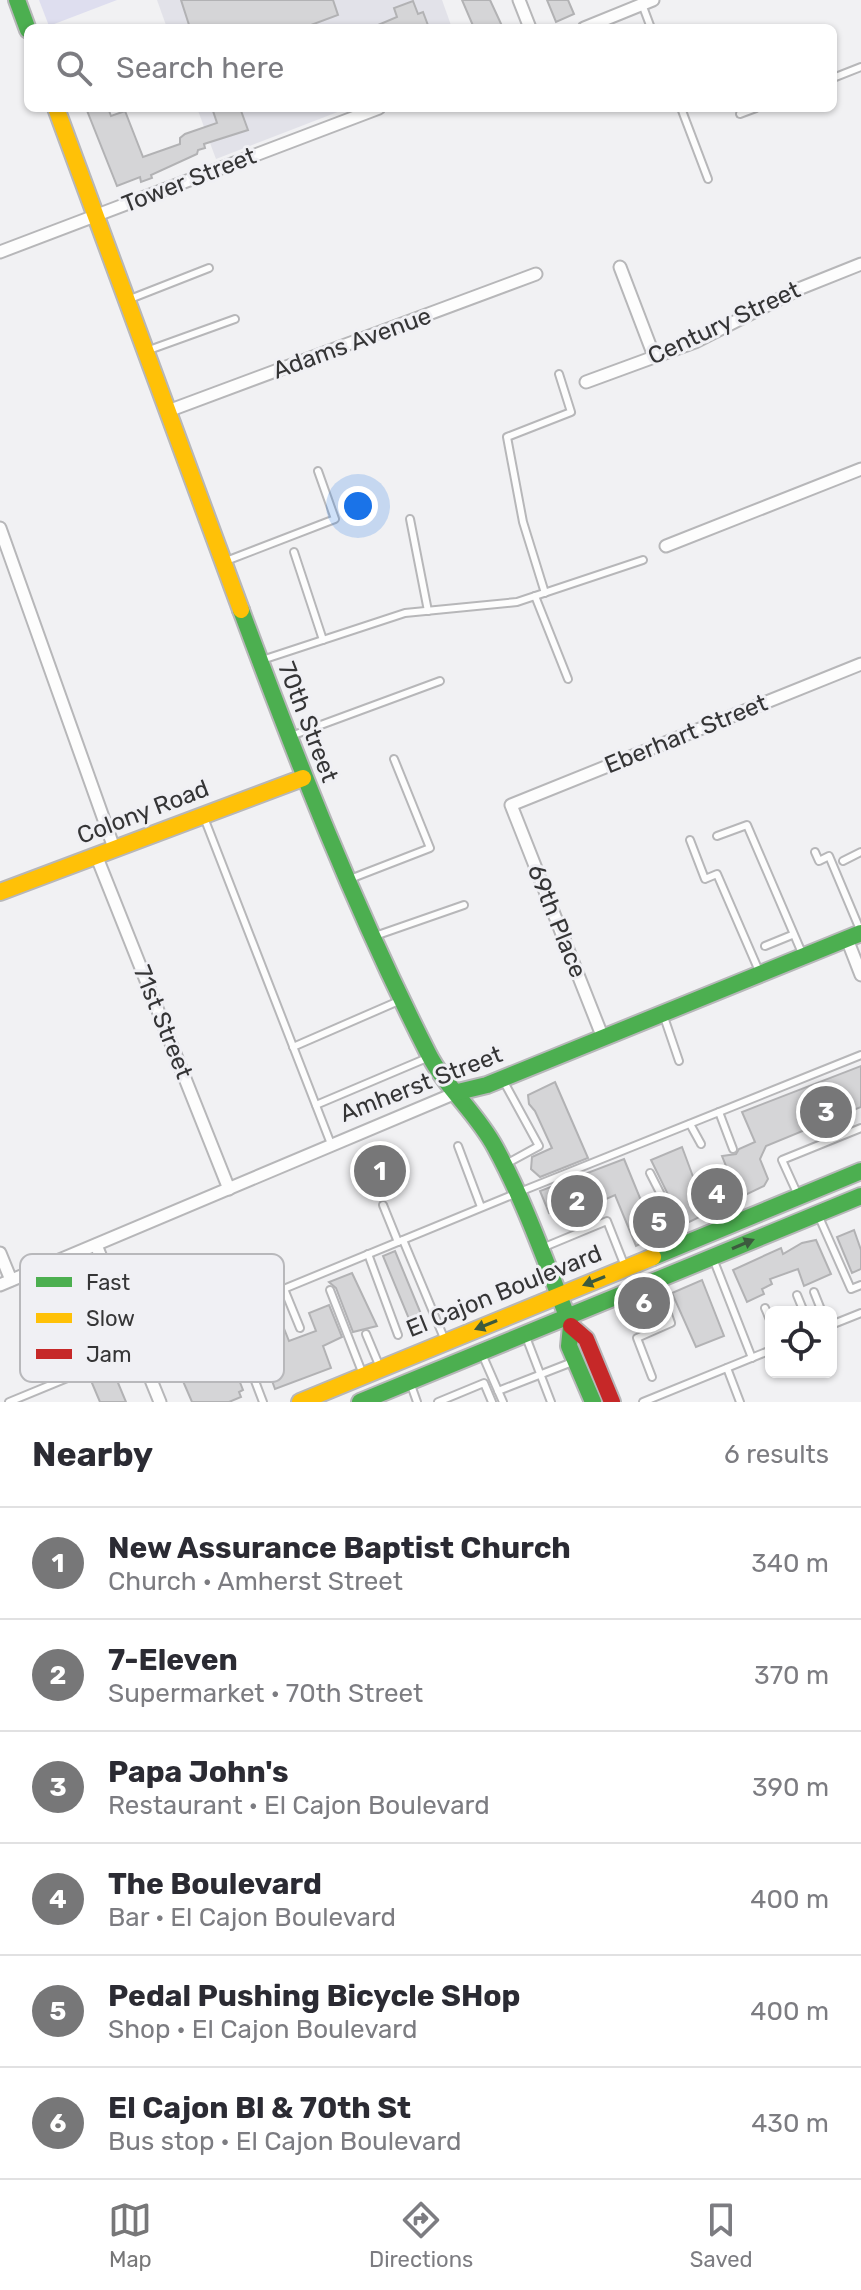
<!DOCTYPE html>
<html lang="en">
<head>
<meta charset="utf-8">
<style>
	:root { --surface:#fff; --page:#f7f7f7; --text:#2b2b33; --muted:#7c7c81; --line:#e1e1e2; --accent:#777778 }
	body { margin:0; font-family:Rubik,sans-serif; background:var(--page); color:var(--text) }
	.controls { position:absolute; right:24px; bottom:24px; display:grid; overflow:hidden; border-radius:12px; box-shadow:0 2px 6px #0004 }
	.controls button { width:72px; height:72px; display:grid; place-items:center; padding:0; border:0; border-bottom:2px solid var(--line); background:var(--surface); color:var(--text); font:40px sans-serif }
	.you { position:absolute; left:358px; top:506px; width:28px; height:28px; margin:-20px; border:6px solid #fff; border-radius:50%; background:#1a73e8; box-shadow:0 0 0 12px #1a73e833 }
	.badge { display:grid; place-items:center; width:52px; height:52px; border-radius:50%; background:var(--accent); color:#fff; font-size:26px; font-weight:700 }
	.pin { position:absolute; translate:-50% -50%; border:4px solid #fff; box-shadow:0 2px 8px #0006 }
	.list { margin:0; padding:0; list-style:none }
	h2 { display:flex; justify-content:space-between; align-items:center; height:104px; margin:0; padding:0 32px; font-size:34px }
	h2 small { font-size:26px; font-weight:400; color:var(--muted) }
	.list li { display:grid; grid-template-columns:52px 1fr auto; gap:24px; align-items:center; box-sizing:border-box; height:112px; padding:0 32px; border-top:2px solid var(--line) }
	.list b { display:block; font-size:30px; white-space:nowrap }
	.list p { margin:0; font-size:26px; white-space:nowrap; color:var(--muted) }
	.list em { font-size:26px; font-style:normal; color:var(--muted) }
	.icon { flex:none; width:44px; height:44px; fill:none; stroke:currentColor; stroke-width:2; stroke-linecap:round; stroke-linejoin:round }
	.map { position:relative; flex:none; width:861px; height:1402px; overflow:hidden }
	.search { position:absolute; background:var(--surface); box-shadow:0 2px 6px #0004; left:24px; right:24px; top:24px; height:88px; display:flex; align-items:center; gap:20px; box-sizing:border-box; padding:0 28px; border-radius:12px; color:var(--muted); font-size:30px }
	.sheet { height:776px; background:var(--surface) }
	nav { display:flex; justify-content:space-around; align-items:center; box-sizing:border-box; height:112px; border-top:2px solid var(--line); background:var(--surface); font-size:22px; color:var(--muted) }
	nav a { display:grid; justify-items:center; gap:4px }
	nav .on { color:var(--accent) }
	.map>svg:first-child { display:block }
	.built { fill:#e2e2e9 }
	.green { fill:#dedeef }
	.building { fill:#d5d5d7; stroke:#b2b2b4; stroke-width:2 }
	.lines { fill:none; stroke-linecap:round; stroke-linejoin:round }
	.lane-casing { stroke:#b7b7b9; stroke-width:10 }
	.street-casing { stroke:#b7b7b9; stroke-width:15 }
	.fast-casing { stroke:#b7b7b9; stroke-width:20 }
	.slow-casing { stroke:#b7b7b9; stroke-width:20 }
	.jam-casing { stroke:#b7b7b9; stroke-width:20 }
	.lane { stroke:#fdfdfd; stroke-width:6 }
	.street { stroke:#fdfdfd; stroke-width:11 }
	.fast { stroke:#4caf50; stroke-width:16 }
	.slow { stroke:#ffc107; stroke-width:16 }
	.jam { stroke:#c62828; stroke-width:16 }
	.oneway { fill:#3c5a3e }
	.labels { text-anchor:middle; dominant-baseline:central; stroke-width:6; stroke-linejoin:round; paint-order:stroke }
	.street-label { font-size:24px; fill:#353536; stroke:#f0f0f4 }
	.key { fill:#f0f0f4; stroke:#b8b8bb; stroke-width:2 }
	.key-label { font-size:22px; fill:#353536 }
</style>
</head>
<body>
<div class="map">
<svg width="861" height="1402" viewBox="0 0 861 1402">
	<rect width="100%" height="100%" fill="#f1f1f3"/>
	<!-- built -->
	<g class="built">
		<polygon points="157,0 442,0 452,28 167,28"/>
		<polygon points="197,108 348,108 216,159"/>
	</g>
	<!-- green -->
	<polygon class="green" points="39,0 117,0 49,26"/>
	<!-- building -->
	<g class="building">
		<polygon points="181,0 333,0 338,15 303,28 190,28"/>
		<polygon points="462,0 490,0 503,28 474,28"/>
		<polygon points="547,0 568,0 574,14 556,22"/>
		<polygon points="413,1 418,14 423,12 429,28 371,28 397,17 394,8"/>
		<polygon points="86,108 108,108 111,116 125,111 143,157 180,144 180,138 185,134 217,123 212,108 240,108 248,130 204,144 205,148 198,150 197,154 151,175 152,178 141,182 140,177 117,186"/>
		<polygon points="861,1066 861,1107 766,1146 760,1159 768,1179 764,1186 683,1225 651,1160 682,1147 698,1190 730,1176 722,1156 736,1154 739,1149 755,1142 742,1112"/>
		<polygon points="555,1082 588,1158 540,1177 531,1169 532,1157 552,1148 535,1111 529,1104 528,1095"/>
		<polygon points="624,1159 642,1203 656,1198 672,1229 636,1246 615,1195 563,1218 559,1209 549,1213 540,1191"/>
		<polygon points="854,1230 861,1250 861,1269 852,1273 837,1237"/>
		<polygon points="816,1240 831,1274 804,1286 798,1269 770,1279 772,1284 762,1289 764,1294 747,1302 733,1270 781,1248 783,1254 802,1243"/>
		<polygon points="395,1251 426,1326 414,1331 383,1256"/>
		<polygon points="352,1273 377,1326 353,1332 336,1288 329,1282"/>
		<polygon points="702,1280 724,1336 696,1347 672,1293"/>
		<polygon points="329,1305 342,1337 323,1346 331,1368 275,1389 271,1378 262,1382 251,1355 233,1362 221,1332 244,1323 247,1329 263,1322 268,1332 274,1334 278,1328 274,1318 279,1316 289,1341 316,1331 309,1313"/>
		<polygon points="207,1354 214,1370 232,1362 243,1390 239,1392 241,1397 229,1402 192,1402 176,1365"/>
		<polygon points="111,1366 126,1402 100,1402 89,1376"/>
	</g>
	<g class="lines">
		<!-- lane casing -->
		<g class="lane-casing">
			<g id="lane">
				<polyline points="642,4 651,28"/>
				<polyline points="833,78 861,67"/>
				<polyline points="681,108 708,179"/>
				<polyline points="740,114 756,108"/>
				<polyline points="130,299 209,268"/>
				<polyline points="149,350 235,319"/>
				<polyline points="410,519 428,611"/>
				<polyline points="294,552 323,640"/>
				<polyline points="226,561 335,519 318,471"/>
				<polyline points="545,593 523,522 507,437 571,412 559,374"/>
				<polyline points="535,596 568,679"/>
				<polyline points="262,660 405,613 517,602 643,560"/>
				<polyline points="291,736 440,681"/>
				<polyline points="203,815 331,1144"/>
				<polyline points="717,836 747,825 802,953"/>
				<polyline points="690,840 705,879 717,874 759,971"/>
				<polyline points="815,852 819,861 829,856 861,932"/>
				<polyline points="843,861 861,852"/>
				<polyline points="350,879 430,848 394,759"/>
				<polyline points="375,936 464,905"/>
				<polyline points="765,946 792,935"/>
				<polyline points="664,1017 679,1061"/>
				<polyline points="293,1047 401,1000"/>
				<polyline points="316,1105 427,1058"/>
				<polyline points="719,1112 733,1149"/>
				<polyline points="690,1124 701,1144"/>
				<polyline points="458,1146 481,1207"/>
				<polyline points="504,1165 539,1146 504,1082"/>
				<polyline points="650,1173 684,1240"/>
				<polyline points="797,1193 782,1160 861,1128"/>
				<polyline points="383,1205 398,1242"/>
				<polyline points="819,1217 851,1289 861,1285"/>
				<polyline points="403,1240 444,1338"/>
				<polyline points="542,1248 607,1221 624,1264"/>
				<polyline points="368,1254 398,1335"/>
				<polyline points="714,1261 752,1358"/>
				<polyline points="284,1289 300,1328"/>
				<polyline points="330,1290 362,1372"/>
				<polyline points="814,1292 822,1312"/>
				<polyline points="797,1295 804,1312"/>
				<polyline points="260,1299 272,1328"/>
				<polyline points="765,1308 771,1322"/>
				<polyline points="209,1320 224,1360"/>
				<polyline points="831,1325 861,1313"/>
				<polyline points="366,1334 379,1365"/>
				<polyline points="526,1337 551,1402"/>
				<polyline points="482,1354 503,1402"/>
				<polyline points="250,1368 263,1402"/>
				<polyline points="727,1368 740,1402"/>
				<polyline points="652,1377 637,1338 671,1323 657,1283"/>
				<polyline points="411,1385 417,1402"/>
				<polyline points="498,1391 575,1361"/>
				<polyline points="9,1402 517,1193 861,1055"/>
				<polyline points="438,1402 484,1383 492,1402"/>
				<polyline points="643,1402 771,1350"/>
			</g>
		</g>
		<!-- street casing -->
		<g class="street-casing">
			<g id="street">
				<polyline points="519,0 530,28"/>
				<polyline points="584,28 653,0"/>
				<polyline points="0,252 379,108"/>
				<polyline points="620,267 654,356"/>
				<polyline points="586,382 695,342 801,288 861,264"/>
				<polyline points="168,411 536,274"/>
				<polyline points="0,528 114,848"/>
				<polyline points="666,546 861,469"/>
				<polyline points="96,855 229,1189"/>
				<polyline points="847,939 861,975"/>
				<polyline points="603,1038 511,805 861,664"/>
				<polyline points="96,1245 160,1402"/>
				<polyline points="0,1253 11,1280"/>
				<polyline points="0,1285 458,1092"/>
			</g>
		</g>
		<!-- fast casing -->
		<g class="fast-casing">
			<g id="fast">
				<polyline points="17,0 28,30"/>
				<path d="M 241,610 C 297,761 355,909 428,1053 C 445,1087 477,1113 495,1147 C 526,1204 547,1266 571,1326 L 569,1346 L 593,1402"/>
				<polyline points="458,1092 487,1085 861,933"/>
				<polyline points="653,1257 861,1171"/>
				<polyline points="360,1402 861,1196"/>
			</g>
		</g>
		<!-- slow casing -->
		<g class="slow-casing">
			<g id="slow">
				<polyline points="56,108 241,610"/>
				<polyline points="0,892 303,778"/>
				<polyline points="300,1402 653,1257"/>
			</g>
		</g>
		<!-- jam casing -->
		<g class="jam-casing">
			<polyline id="jam" points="571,1326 586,1339 612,1402"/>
		</g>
		<!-- lane -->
		<use href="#lane" class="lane"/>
		<!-- street -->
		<use href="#street" class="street"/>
		<!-- fast -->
		<use href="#fast" class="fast"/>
		<!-- slow -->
		<use href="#slow" class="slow"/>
		<!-- jam -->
		<use href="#jam" class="jam"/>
	</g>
	<!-- one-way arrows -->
	<defs><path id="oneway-solid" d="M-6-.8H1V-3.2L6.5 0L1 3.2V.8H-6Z" transform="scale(2)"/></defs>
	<g class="oneway">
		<use href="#oneway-solid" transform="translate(743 1244) rotate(-23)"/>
		<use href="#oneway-solid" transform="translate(594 1281) rotate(158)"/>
		<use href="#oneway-solid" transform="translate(486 1325) rotate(158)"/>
	</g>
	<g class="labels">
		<!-- street labels -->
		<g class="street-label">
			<text transform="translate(189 180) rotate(-21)">Tower Street</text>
			<text transform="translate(724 323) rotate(-25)">Century Street</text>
			<text transform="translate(352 343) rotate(-20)">Adams Avenue</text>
			<text transform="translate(308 722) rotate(69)">70th Street</text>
			<text transform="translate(686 734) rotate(-22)">Eberhart Street</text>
			<text transform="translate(143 812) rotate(-21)">Colony Road</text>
			<text transform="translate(557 921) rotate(68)">69th Place</text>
			<text transform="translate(163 1022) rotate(68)">71st Street</text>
			<text transform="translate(421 1084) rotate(-21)">Amherst Street</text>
			<text transform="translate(504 1291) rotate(-22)">El Cajon Boulevard</text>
		</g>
	</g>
	<!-- legend -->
	<rect x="20" y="1254" width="264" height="128" rx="12" class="key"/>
	<rect x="36" y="1277" width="36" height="10" fill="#4caf50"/>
	<rect x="36" y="1313" width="36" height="10" fill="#ffc107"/>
	<rect x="36" y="1349" width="36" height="10" fill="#c62828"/>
	<g class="key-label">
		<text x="86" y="1290">Fast</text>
		<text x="86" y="1326">Slow</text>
		<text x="86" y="1362">Jam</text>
	</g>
</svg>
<div class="controls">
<button><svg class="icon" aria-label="locate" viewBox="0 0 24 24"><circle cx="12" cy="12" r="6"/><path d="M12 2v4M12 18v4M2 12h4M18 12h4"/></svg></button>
</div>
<div class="you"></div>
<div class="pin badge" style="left:380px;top:1171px">1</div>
<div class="pin badge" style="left:577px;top:1201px">2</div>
<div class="pin badge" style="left:826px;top:1112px">3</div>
<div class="pin badge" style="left:717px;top:1194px">4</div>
<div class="pin badge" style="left:659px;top:1222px">5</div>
<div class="pin badge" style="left:644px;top:1303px">6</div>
<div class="search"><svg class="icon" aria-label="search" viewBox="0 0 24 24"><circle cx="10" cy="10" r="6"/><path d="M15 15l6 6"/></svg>Search here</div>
</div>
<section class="sheet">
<h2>Nearby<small>6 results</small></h2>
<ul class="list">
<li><span class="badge">1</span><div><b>New Assurance Baptist Church</b><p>Church · Amherst Street</p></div><em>340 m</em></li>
<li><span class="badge">2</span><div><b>7-Eleven</b><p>Supermarket · 70th Street</p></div><em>370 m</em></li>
<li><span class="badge">3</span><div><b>Papa John's</b><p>Restaurant · El Cajon Boulevard</p></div><em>390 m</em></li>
<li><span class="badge">4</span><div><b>The Boulevard</b><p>Bar · El Cajon Boulevard</p></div><em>400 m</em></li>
<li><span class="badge">5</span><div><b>Pedal Pushing Bicycle SHop</b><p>Shop · El Cajon Boulevard</p></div><em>400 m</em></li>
<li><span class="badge">6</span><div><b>El Cajon Bl &amp; 70th St</b><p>Bus stop · El Cajon Boulevard</p></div><em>430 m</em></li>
</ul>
</section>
<nav>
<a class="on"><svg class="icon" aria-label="map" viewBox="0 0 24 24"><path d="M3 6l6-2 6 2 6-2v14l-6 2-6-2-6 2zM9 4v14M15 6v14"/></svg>Map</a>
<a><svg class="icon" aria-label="directions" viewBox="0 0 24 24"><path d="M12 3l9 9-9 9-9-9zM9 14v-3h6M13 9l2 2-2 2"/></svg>Directions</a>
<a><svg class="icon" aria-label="saved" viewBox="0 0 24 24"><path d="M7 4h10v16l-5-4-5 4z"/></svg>Saved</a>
</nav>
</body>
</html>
